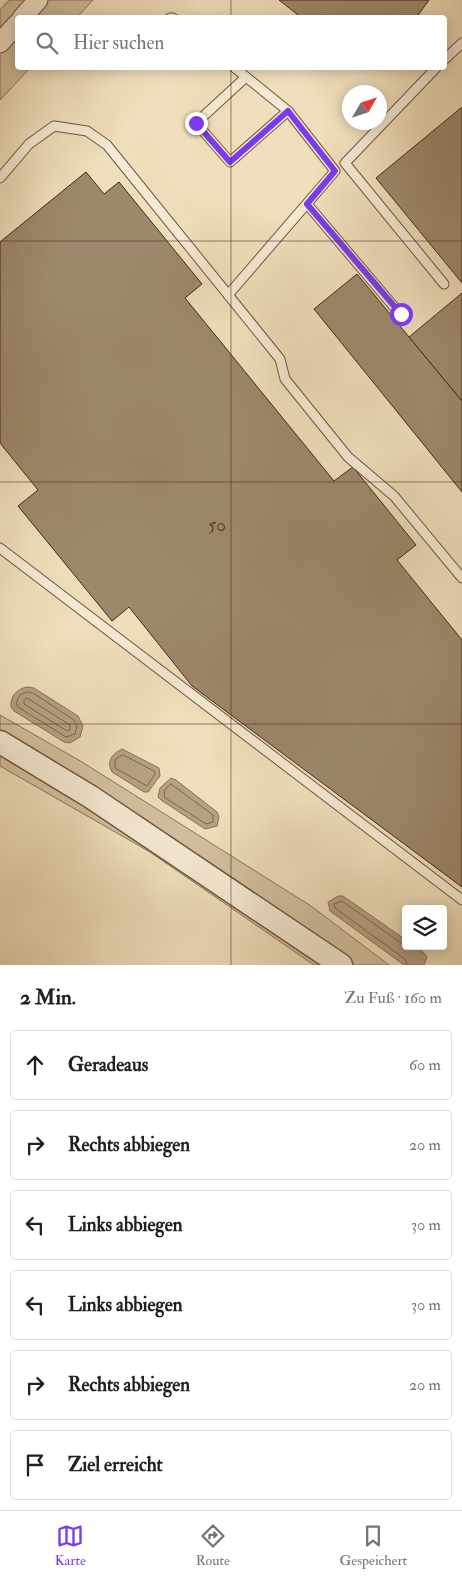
<!DOCTYPE html>
<html lang="de">
<head>
<meta charset="utf-8">
<style>
	:root { --surface:#fff; --page:#f6f6f6; --text:#202124; --muted:#757577; --line:#e0e0e0; --accent:#7c3aed }
	body { margin:0; font-family:"IM FELL Double Pica",serif; background:var(--page); color:var(--text) }
	.controls { position:absolute; right:15px; bottom:15px; display:grid; overflow:hidden; border-radius:5px; box-shadow:0 2px 12px #0003 }
	.controls button { width:45px; height:45px; display:grid; place-items:center; padding:0; border:0; border-bottom:1px solid var(--line); background:var(--surface); color:var(--text); font:25px sans-serif }
	.compass { position:absolute; left:342px; top:85px; width:45px; height:45px; border-radius:50%; background:var(--surface); box-shadow:0 2px 12px #0003; rotate:51deg }
	.stop { position:absolute; width:15px; height:15px; margin:-11px; border:4px solid #7c3aed; border-radius:50%; background:#fff }
	.stop.end { background:#7c3aed; border-color:#fff; box-shadow:0 1px 5px #0008 }
	.list { margin:0; padding:0; list-style:none }
	h2 { display:flex; justify-content:space-between; align-items:center; height:65px; margin:0; padding:0 20px; font-size:21px }
	h2 small { font-size:16px; font-weight:400; color:var(--muted) }
	.list li { display:grid; grid-template-columns:32px 1fr auto; gap:15px; align-items:center; box-sizing:border-box; height:70px; margin:0 10px 10px; padding:0 10px; border:1px solid var(--line); border-radius:5px }
	.list b { display:block; font-size:19px; white-space:nowrap }
	.list em { font-size:16px; font-style:normal; color:var(--muted) }
	.icon { flex:none; width:28px; height:28px; fill:none; stroke:currentColor; stroke-width:2; stroke-linecap:round; stroke-linejoin:round }
	.map { position:relative; flex:none; width:462px; height:965px; overflow:hidden }
	.search { position:absolute; background:var(--surface); box-shadow:0 2px 12px #0003; left:15px; right:15px; top:15px; height:55px; display:flex; align-items:center; gap:12px; box-sizing:border-box; padding:0 18px; border-radius:5px; color:var(--muted); font-size:19px }
	.sheet { height:545px; background:var(--surface) }
	nav { display:flex; justify-content:space-around; align-items:center; box-sizing:border-box; height:70px; border-top:1px solid var(--line); background:var(--surface); font-size:14px; color:var(--muted) }
	nav a { display:grid; justify-items:center; gap:2px }
	nav .on { color:var(--accent) }
	.map>svg:first-child { display:block }
	.green { fill:#d3c0a0; stroke:#8c745a }
	.water { fill:#b6a183; stroke:#887157 }
	.lines { fill:none; stroke-linecap:round; stroke-linejoin:round }
	.shore { stroke:#7d654c; stroke-width:1 }
	.building { fill:#9d886c; stroke:#442915 }
	.service-casing { stroke:#6f563f; stroke-width:11 }
	.minor-casing { stroke:#6f563f; stroke-width:21 }
	.tertiary-casing { stroke:#6f563f; stroke-width:25 }
	.service { stroke:#f5ead3; stroke-width:9 }
	.minor { stroke:#f5ead3; stroke-width:19 }
	.tertiary { stroke:#f5ead3; stroke-width:22 }
	.route { stroke:#7c3aed; stroke-width:6 }
	.grid { fill:none; stroke:#442915; stroke-width:1; stroke-opacity:0.55 }
	.labels { text-anchor:middle; dominant-baseline:central; stroke-width:4; stroke-linejoin:round; paint-order:stroke }
	.number-label { font-size:19px; fill:#5a412b }
</style>
</head>
<body>
<div class="map">
<svg width="462" height="965" viewBox="0 0 462 965">
	<rect width="100%" height="100%" fill="#f0dfbc"/>
	<filter id="stains"><feTurbulence type="fractalNoise" baseFrequency=".004" numOctaves="4"/><feColorMatrix values="0 0 0 0 .2 0 0 0 0 .09 0 0 0 0 .02 0 0 0 .5 -.17"/></filter>
	<radialGradient id="worn" r=".72"><stop offset=".6" stop-color="#630" stop-opacity="0"/><stop offset="1" stop-color="#630" stop-opacity=".3"/></radialGradient>
	<!-- green -->
	<g class="green">
		<polygon points="9,0 93,0 77,17 18,18 18,68 30,68 0,100 0,10"/>
		<polygon points="0,715 82,762 311,906 389,965 314,965 150,852 0,766"/>
	</g>
	<!-- water -->
	<g class="water">
		<path d="M 27,687 L 34,688 L 78,716 L 83,726 L 80,737 L 70,743 L 64,742 L 14,711 L 11,707 C 10,696 17,689 27,687 Z"/>
		<path d="M 122,749 L 159,768 L 160,776 L 148,792 L 144,792 L 112,772 C 106,761 112,754 122,749 Z"/>
		<polygon points="171,778 176,780 217,812 219,817 217,826 205,829 161,800 158,797 160,788"/>
		<path d="M 338,896 L 343,896 L 406,940 L 406,946 C 415,946 422,949 427,957 L 424,965 L 404,965 L 330,911 L 328,902 Z"/>
	</g>
	<g class="lines">
		<!-- shore -->
		<g class="shore">
			<polygon points="27,692 33,693 74,720 77,726 75,734 66,737 18,707 16,703 20,695"/>
			<polygon points="27,698 70,725 70,730 67,731 24,704 24,701"/>
			<polygon points="123,755 154,771 155,774 147,786 115,768 115,760"/>
			<polygon points="171,784 213,815 213,822 206,824 164,797 165,790"/>
			<polyline points="406,943 401,943 342,901 334,904 335,908 405,959 407,965"/>
		</g>
	</g>
	<!-- building -->
	<g class="building">
		<polygon points="279,0 429,0 416,18 302,18"/>
		<polygon points="462,107 462,283 376,178"/>
		<polygon points="86,172 104,194 119,182 202,284 185,298 334,481 353,467 416,545 397,560 462,640 462,887 192,686 129,607 112,621 18,506 38,490 0,443 0,242"/>
		<polygon points="357,274 462,401 462,492 314,309"/>
		<polygon points="462,293 462,401 409,337"/>
	</g>
	<g class="lines">
		<!-- service casing -->
		<g class="service-casing">
			<g id="service">
				<polyline points="170,18 173,18"/>
				<polyline points="444,60 462,43"/>
				<polyline points="436,68 345,163 444,284"/>
				<polyline points="246,77 196,123 230,162 288,111"/>
				<polyline points="0,178 29,144 54,126 87,131 107,145 280,359 285,379 348,457 394,496 462,578"/>
				<polyline points="307,204 401,315"/>
				<polyline points="228,295 335,171 288,111 235,68"/>
				<polyline points="0,548 462,900"/>
			</g>
		</g>
		<!-- minor casing -->
		<g class="minor-casing">
			<g id="minor">
				<polyline points="22,18 38,0"/>
				<polyline points="0,43 18,23"/>
			</g>
		</g>
		<!-- tertiary casing -->
		<g class="tertiary-casing">
			<polyline id="tertiary" points="0,742 91,797 341,965"/>
		</g>
		<!-- service -->
		<use href="#service" class="service"/>
		<!-- minor -->
		<use href="#minor" class="minor"/>
		<!-- tertiary -->
		<use href="#tertiary" class="tertiary"/>
	</g>
	<g class="lines">
		<!-- route -->
		<polyline class="route" points="196,123 230,162 288,111 335,171 307,204 401,314"/>
	</g>
	<!-- grid -->
	<path class="grid" d="M 231,0 L 231,18M 231,68 L 231,965M 0,241 L 462,241M 0,482 L 462,482M 0,724 L 462,724"/>
	<g class="labels">
		<!-- number labels -->
		<g class="number-label">
			<text x="217" y="525">50</text>
		</g>
	</g>
	<rect width="100%" height="100%" filter="url(#stains)"/>
	<rect width="100%" height="100%" fill="url(#worn)"/>
</svg>
<div class="controls">
<button><svg class="icon" aria-label="layers" viewBox="0 0 24 24"><path d="M12 4l9 5-9 5-9-5zM3 14l9 5 9-5"/></svg></button>
</div>
<svg class="compass" viewBox="-18 -18 36 36"><path d="M0-13l5 13h-10z" fill="#e53935"/><path d="M0 13l5-13h-10z" fill="#757577"/></svg>
<div class="stop" style="left:401px;top:314px"></div>
<div class="stop end" style="left:196px;top:123px"></div>
<div class="search"><svg class="icon" aria-label="search" viewBox="0 0 24 24"><circle cx="10" cy="10" r="6"/><path d="M15 15l6 6"/></svg>Hier suchen</div>
</div>
<section class="sheet">
<h2>2 Min.<small>Zu Fuß · 160 m</small></h2>
<ul class="list">
<li><svg class="icon" aria-label="ahead" viewBox="0 0 24 24"><path d="M12 20V5M6 11l6-6 6 6"/></svg><div><b>Geradeaus</b></div><em>60 m</em></li>
<li><svg class="icon" aria-label="right" viewBox="0 0 24 24"><path d="M7 20v-9h11M14 6l5 5-5 5"/></svg><div><b>Rechts abbiegen</b></div><em>20 m</em></li>
<li><svg class="icon" aria-label="left" viewBox="0 0 24 24"><path d="M17 20v-9H6M10 6l-5 5 5 5"/></svg><div><b>Links abbiegen</b></div><em>30 m</em></li>
<li><svg class="icon" aria-label="left" viewBox="0 0 24 24"><path d="M17 20v-9H6M10 6l-5 5 5 5"/></svg><div><b>Links abbiegen</b></div><em>30 m</em></li>
<li><svg class="icon" aria-label="right" viewBox="0 0 24 24"><path d="M7 20v-9h11M14 6l5 5-5 5"/></svg><div><b>Rechts abbiegen</b></div><em>20 m</em></li>
<li><svg class="icon" aria-label="arrive" viewBox="0 0 24 24"><path d="M6 21V4h12l-3 4 3 4H6"/></svg><div><b>Ziel erreicht</b></div></li>
</ul>
</section>
<nav>
<a class="on"><svg class="icon" aria-label="map" viewBox="0 0 24 24"><path d="M3 6l6-2 6 2 6-2v14l-6 2-6-2-6 2zM9 4v14M15 6v14"/></svg>Karte</a>
<a><svg class="icon" aria-label="directions" viewBox="0 0 24 24"><path d="M12 3l9 9-9 9-9-9zM9 14v-3h6M13 9l2 2-2 2"/></svg>Route</a>
<a><svg class="icon" aria-label="saved" viewBox="0 0 24 24"><path d="M7 4h10v16l-5-4-5 4z"/></svg>Gespeichert</a>
</nav>
</body>
</html>
